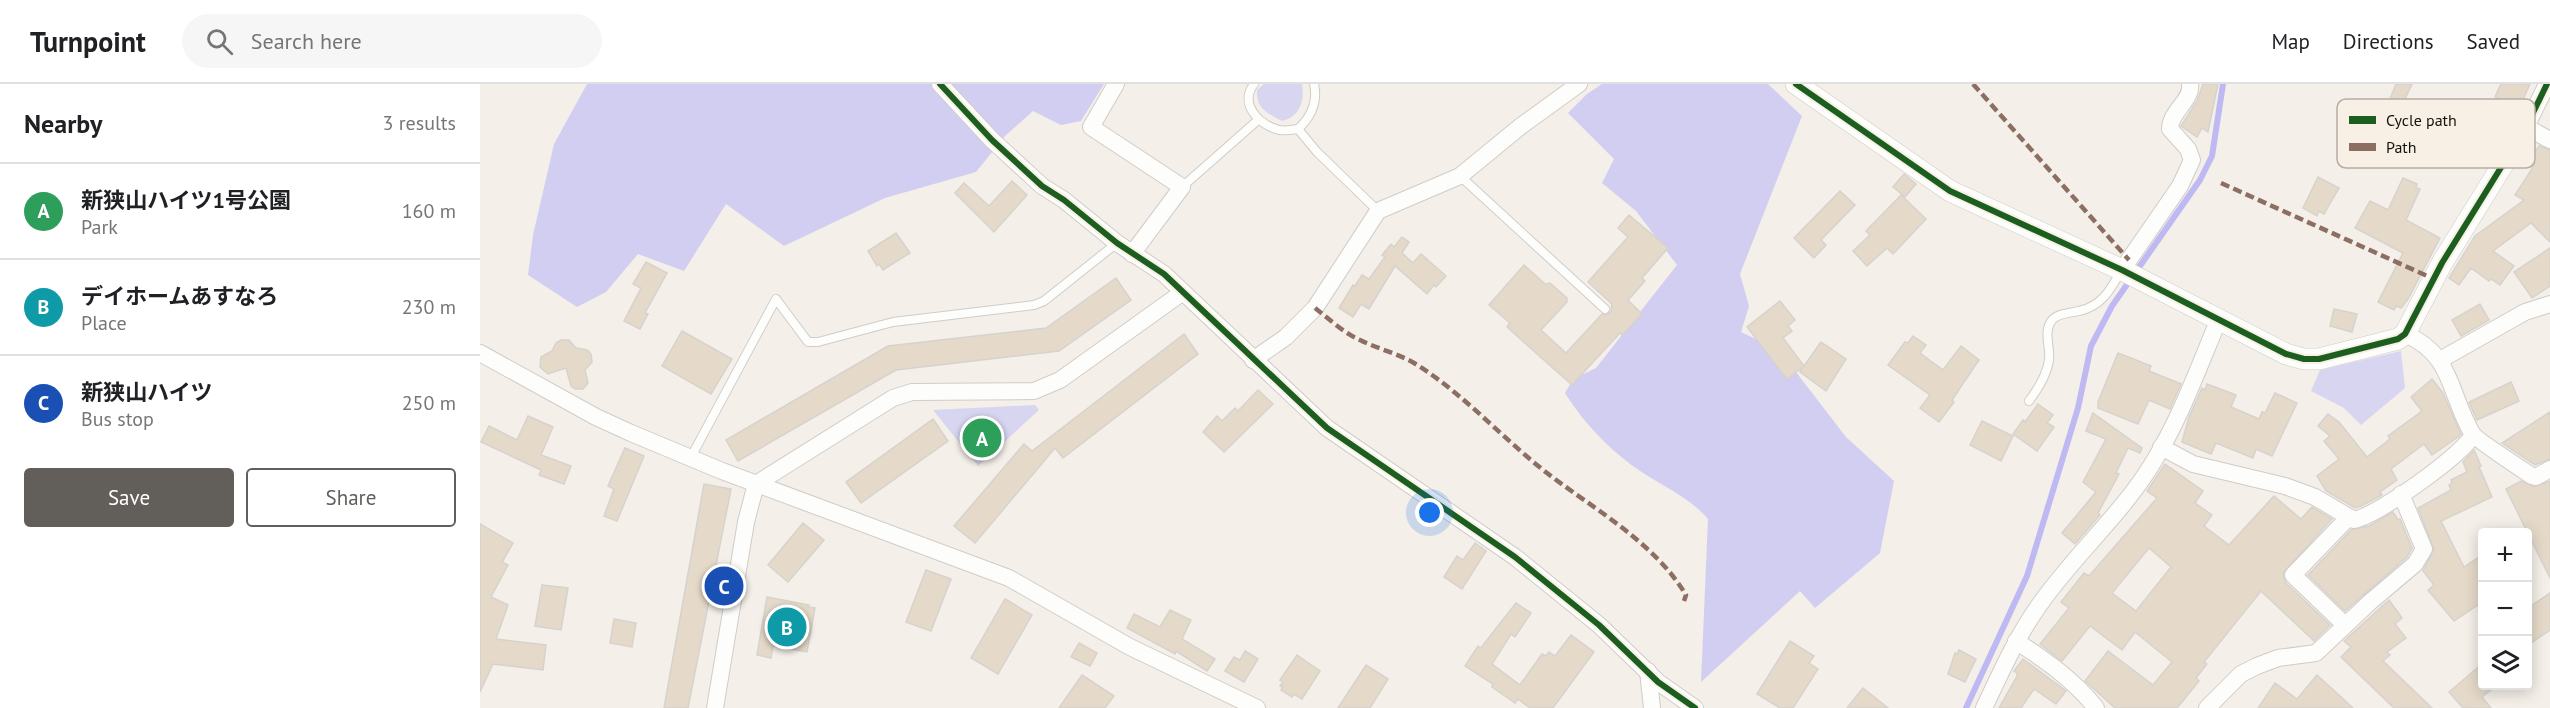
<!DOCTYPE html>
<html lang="en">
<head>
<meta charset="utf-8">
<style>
	:root { --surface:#fff; --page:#f6f6f6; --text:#202124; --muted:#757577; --line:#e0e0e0; --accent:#625f5a }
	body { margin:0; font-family:"PT Sans","Noto Sans JP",sans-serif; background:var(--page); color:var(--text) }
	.controls { position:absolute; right:18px; bottom:18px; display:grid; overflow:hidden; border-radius:6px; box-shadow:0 3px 15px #0003 }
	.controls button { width:54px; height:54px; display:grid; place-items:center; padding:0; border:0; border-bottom:2px solid var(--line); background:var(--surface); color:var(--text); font:30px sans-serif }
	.you { position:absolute; left:950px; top:429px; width:21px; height:21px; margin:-15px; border:4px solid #fff; border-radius:50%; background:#1a73e8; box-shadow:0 0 0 9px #1a73e833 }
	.badge { display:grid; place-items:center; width:39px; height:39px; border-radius:50%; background:var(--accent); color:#fff; font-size:20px; font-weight:700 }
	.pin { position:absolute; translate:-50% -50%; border:3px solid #fff; box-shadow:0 2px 6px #0006 }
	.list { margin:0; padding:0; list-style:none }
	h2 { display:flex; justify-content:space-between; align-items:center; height:78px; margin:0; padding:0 24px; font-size:26px }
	h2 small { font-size:20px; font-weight:400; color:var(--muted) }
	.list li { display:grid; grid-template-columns:39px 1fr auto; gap:18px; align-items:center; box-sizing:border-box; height:96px; padding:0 24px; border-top:2px solid var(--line) }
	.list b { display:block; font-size:22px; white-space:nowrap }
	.list p { margin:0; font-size:20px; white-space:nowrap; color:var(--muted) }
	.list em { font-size:20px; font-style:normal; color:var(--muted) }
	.actions { display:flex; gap:12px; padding:18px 24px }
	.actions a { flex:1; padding:14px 0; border:2px solid var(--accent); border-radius:6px; text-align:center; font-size:21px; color:var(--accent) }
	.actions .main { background:var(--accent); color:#fff }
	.icon { flex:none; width:33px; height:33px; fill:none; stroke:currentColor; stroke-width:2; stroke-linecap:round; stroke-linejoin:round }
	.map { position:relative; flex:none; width:2070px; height:624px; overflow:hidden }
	header { display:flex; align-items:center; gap:36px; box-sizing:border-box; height:84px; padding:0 30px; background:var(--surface); border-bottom:2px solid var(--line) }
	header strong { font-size:28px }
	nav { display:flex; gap:33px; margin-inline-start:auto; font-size:21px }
	.search { width:420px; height:54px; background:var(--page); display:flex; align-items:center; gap:15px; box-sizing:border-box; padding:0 21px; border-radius:33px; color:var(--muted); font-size:22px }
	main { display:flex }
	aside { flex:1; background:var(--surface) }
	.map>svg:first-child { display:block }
	.green { fill:#d8d5f1 }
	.forest { fill:#d2cef1 }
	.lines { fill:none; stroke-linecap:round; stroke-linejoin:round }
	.stream { stroke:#beb9f3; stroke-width:6 }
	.building { fill:#e5dac9; stroke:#d6d2cd; stroke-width:1.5; fill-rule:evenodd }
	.service-casing { stroke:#d0ccc7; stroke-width:10 }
	.minor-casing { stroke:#d0ccc7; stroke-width:18 }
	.tertiary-casing { stroke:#d0ccc7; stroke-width:22 }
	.service { stroke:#fdfdfc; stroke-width:8 }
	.minor { stroke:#fdfdfc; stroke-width:16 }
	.tertiary { stroke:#fdfdfc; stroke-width:21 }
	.quiet { stroke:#8d6e63; stroke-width:4.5; stroke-dasharray:9 4.5; stroke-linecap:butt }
	.cycleway-casing { stroke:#f8f0e4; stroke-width:10 }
	.cycleway { stroke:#1b5e20; stroke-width:6 }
	.key { fill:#f8f0e4; stroke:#b3ada4; stroke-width:1.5 }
	.key-label { font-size:16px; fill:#13110d }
</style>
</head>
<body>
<header>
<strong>Turnpoint</strong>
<div class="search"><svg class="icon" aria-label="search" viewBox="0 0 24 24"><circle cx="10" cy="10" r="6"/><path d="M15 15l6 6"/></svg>Search here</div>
<nav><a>Map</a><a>Directions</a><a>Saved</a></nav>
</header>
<main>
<aside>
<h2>Nearby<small>3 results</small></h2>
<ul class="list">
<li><span class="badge" style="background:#2e9e5b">A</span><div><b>新狭山ハイツ1号公園</b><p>Park</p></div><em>160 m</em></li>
<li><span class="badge" style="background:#0f9aa8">B</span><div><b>デイホームあすなろ</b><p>Place</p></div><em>230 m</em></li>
<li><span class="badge" style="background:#1a4fb4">C</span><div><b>新狭山ハイツ</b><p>Bus stop</p></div><em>250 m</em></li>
</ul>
<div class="actions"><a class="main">Save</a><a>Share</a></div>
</aside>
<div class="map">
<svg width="2070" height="624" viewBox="0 0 2070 624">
	<rect width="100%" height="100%" fill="#f4efe8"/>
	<!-- green -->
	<g class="green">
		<path d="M 784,0 L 822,0 C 825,16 820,33 802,37 C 787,29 776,25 777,6 Z"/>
		<polygon points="1921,267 1925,304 1881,341 1864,324 1831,307 1840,286"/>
		<polygon points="555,321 559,326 498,382 453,326"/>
	</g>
	<!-- forest -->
	<g class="forest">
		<polygon points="107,0 624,0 601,37 581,41 553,27 525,52 496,88 405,114 304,162 246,120 204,187 158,170 126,208 97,223 48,191 53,151 74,60"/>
		<path d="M 1122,0 L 1288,0 L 1322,32 L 1260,190 L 1269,222 L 1261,248 L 1299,266 L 1366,353 L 1414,397 L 1400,469 L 1335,524 L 1320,507 L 1221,598 L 1228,435 C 1211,415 1190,406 1168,392 C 1135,372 1105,341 1085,309 L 1093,295 L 1116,284 L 1197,181 L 1156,127 L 1122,99 L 1134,75 L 1088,29 L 1107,10 Z"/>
	</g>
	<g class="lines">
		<!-- stream -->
		<polyline class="stream" points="1486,624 1547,492 1598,324 1611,262 1632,222 1720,96 1732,72 1743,0"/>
	</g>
	<!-- building -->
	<g class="building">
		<polygon points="1723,0 1738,0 1728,48 1722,44 1717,53 1701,42 1717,17"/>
		<polygon points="1916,0 1932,0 1912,42 1901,37"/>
		<polygon points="2021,0 2050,0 2039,24 2015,13"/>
		<polygon points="2059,62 2070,66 2070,158 2051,139 2013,167 2034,182 2020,201 2011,195 2009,197 1991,184 1979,201 1969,194 1995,152 2044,116 2035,111 2055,80 2049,76"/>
		<polygon points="1424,90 1436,100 1425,113 1413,103"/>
		<polygon points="1838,93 1859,104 1844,130 1839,127 1837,132 1823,124"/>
		<polygon points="1923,94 1937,100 1936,104 1940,105 1926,136 1960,154 1928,215 1921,224 1916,222 1914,226 1898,218 1923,169 1875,144 1890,117 1908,126"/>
		<polygon points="532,97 547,111 514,148 475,109 484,99 509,122"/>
		<polygon points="1360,107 1375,121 1341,156 1346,161 1334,174 1314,154"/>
		<polygon points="1421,111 1446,135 1413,170 1407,164 1387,182 1373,167 1390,151 1386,147"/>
		<polygon points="1149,131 1188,164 1162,194 1165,197 1148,216 1162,230 1142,251 1140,249 1092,301 1027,243 1030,239 1009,221 1044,181 1065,200 1070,199 1087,214 1087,218 1061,246 1086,269 1122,230 1127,231 1131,227 1132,220 1108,198 1148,153 1138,144"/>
		<polygon points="416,149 430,169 403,186 399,180 397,182 388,167"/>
		<polygon points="922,153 929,158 922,169 933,179 941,170 966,192 956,203 954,201 947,210 915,182 889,225 881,220 873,233 859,224 873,201 875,202 882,191 889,195 905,173 902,171 911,160 914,163"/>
		<polygon points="2070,164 2070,202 2052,214 2034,188"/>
		<polygon points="166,178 187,189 165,229 168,230 160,245 144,237 161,204 153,200"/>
		<polygon points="636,194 651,216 579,267 416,286 258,377 246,356 408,262 566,244"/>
		<polygon points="1300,217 1315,236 1308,242 1312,247 1303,254 1324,282 1341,258 1366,275 1346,307 1320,288 1323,283 1307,295 1267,243"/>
		<polygon points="2000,220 2009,236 1981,252 1972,236"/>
		<polygon points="1854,225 1877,230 1872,248 1850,242"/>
		<polygon points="202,247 252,275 231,310 182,282"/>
		<polygon points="704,250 718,270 583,374 575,364 495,459 474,442 544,360 552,367"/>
		<polygon points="1433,252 1446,261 1440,269 1463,286 1481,262 1499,276 1472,316 1474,318 1459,338 1440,324 1450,311 1408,281 1425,258 1428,259"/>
		<polygon points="81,256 89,256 96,264 107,266 111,270 112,278 105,286 108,299 103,305 95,305 91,302 86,284 68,290 60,283 61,273 72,267 76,259"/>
		<polygon points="1638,269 1671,282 1669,287 1701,300 1690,325 1669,316 1658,340 1618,324 1618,318"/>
		<polygon points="1952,295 1963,309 1981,350 1978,353 1952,371 1944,360 1911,385 1917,396 1900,408 1902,411 1881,422 1875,424 1846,407 1837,392 1859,375 1844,357 1850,352 1838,342 1848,330 1859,338 1887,373 1910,355 1908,352 1942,327 1931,313"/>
		<polygon points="2031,298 2039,317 1997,336 1989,318"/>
		<polygon points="1727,300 1756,311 1751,323 1779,335 1782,328 1785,329 1795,309 1817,319 1792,372 1776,365 1773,374 1736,359 1731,370 1702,358 1709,333 1722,304 1725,306"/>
		<polygon points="778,306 793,320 744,368 723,348 737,332 742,337 755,324 758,327"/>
		<polygon points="1558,320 1573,331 1567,339 1574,343 1557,367 1533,350 1543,336 1545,338"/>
		<polygon points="2070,328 2070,375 2055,381 2022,359"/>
		<polygon points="1613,329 1662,364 1660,369 1648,364 1636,389 1639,390 1618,429 1620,431 1595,460 1582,449 1616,408 1603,398 1626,355 1606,347"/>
		<polygon points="48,332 73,343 61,371 91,382 84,400 59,391 61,386 1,358 9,342 37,356"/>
		<polygon points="453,335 468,357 381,419 366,398"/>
		<polygon points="1502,337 1533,352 1521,377 1490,361"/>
		<polygon points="145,364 164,372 137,437 124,432 134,405 128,402"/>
		<polygon points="1994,366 2001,382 1999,383 2012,413 1961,437 1984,483 2002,471 2002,518 1974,537 1948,506 1954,501 1943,487 1954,465 1938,424 1971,406 1969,401 1972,399 1971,396 1987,388 1983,378"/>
		<path d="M 1685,380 L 1723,407 L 1715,419 L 1732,431 L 1724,442 L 1749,461 L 1794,412 L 1821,435 L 1832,423 L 1852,435 L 1803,489 L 1806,499 L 1850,541 L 1834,557 L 1781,507 L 1724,578 L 1727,580 L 1716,594 L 1719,597 L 1697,624 L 1635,624 L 1605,597 L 1628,567 L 1673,601 L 1692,578 L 1655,548 L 1642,566 L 1610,542 L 1582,577 L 1560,560 L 1589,524 L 1581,518 L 1604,489 L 1609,492 L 1677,414 L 1667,407 ZM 1669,464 L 1691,483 L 1656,527 L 1632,509 Z"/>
		<polygon points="2041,397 2054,403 2070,397 2070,494 2026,405"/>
		<polygon points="224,400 251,405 208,624 184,624"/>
		<polygon points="1913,428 1918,436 1920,435 1932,464 1927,473 1865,527 1828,491 1871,446 1889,442"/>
		<polygon points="323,439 344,456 308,498 288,481"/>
		<polygon points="0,440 33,459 22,478 28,481 11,513 28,521 16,555 66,561 63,586 13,580 0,608"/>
		<polygon points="995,459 1006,467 982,505 964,493 977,472 983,476"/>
		<polygon points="446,486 471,495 451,547 426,538"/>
		<polygon points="62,501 88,504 81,546 55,542"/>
		<polygon points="2070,509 2070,546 2048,561 2048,524"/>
		<polygon points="287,513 329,521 328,523 335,524 327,568 293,562 291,574 277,571"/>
		<polygon points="525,515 552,531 518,590 491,574"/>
		<polygon points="1909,516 1922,534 1915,540 1926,554 1907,568 1910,571 1903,577 1952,624 1914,624 1861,573 1871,563 1864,557"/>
		<polygon points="1036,519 1051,529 1035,553 1031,550 1012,580 1040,601 1062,570 1066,572 1069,568 1075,572 1091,551 1114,568 1073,624 1050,624 1038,615 1035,619 1012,603 1013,600 985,582 998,562 1001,564 1007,556"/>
		<polygon points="690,526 711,536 702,555 735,575 727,587 696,567 695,570 647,544 654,530 680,543"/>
		<polygon points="134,535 156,539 152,563 130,559"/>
		<polygon points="1310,557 1334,572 1329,579 1338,585 1313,624 1300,624 1277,610"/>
		<polygon points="599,559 617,569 610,582 591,573"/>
		<polygon points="1479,566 1496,575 1485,598 1468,590 1475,569 1477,570"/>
		<polygon points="765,567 778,575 764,598 745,587 754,573 760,576"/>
		<polygon points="817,571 840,587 822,615 814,610 812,613 801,606 803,603 800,602 803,598 800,596"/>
		<polygon points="1543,575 1586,607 1576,620 1554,605 1541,624 1519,624 1537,592 1537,589 1534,587"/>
		<polygon points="2002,580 2002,602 2016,602 2002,613 2011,624 1983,624 1969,608"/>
		<polygon points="886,581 908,595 890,624 858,624"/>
		<polygon points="602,591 634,612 625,624 579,624"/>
		<polygon points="1837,591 1873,624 1778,624 1795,599 1817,615"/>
		<polygon points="1383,604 1408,624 1367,624"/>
	</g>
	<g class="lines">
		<!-- service casing -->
		<g class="service-casing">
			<g id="service">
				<path d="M 774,0 C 759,20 778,40 799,46 C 805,47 812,46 818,45 C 831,33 838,18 834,0"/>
				<polyline points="818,45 837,68 898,127"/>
				<polyline points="980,92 1125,225"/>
				<polyline points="702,103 778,36"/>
				<path d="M 1549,317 C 1558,305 1567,291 1569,276 C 1571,263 1562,247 1573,235 C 1579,229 1591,229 1599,227 C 1622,222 1631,205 1641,187"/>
				<polyline points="211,373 296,215 328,258 338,258 413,238 554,221 564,217 637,159"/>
			</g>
		</g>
		<!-- minor casing -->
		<g class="minor-casing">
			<g id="minor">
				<polyline points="460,0 512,56 562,102 584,116 637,159 684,190 847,344 1035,473 1119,541 1178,598 1215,624"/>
				<polyline points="636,0 611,43 702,103 652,170"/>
				<polyline points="2067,0 2046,43 2070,56"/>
				<path d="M 1642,186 L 1700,102 L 1712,76 L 1708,65 L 1690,45 C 1690,27 1713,16 1710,0"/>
				<path d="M 1925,250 C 1973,270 1969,310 1992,349 C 1995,355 2043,386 2052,392 L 2056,393 L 2070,385"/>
				<polyline points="0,269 116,333 151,349 242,387 529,494 650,563 777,624"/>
				<polyline points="773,276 806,253 835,224 898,127 980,92 1041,42 1099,0"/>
				<polyline points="1960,276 2045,228 2070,220"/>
				<path d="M 1681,363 L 1713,380 L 1805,402 L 1835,413 L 1874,436 C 1898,431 1981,372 1993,351"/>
				<polyline points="1865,541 1813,491 1868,434"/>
				<path d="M 1536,557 C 1565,576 1594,596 1616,624"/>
				<polyline points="1168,587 1172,624"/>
				<polyline points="235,624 266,438 276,400 413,314 432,308 554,307 580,296 703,208"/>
				<path d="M 1504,624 C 1521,588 1537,552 1560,520 C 1595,470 1643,429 1674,377 C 1701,333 1719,282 1739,235"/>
				<polyline points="1727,624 1761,590 1777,582 1798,574 1836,569 1890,518 1935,480 1944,465 1921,410"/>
			</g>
		</g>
		<!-- tertiary casing -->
		<g class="tertiary-casing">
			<polyline id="tertiary" points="1316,0 1470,107 1642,186 1806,270 1824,275 1839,275 1918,255 1925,250 1962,179 2046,43"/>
		</g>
		<!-- service -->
		<use href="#service" class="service"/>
		<!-- minor -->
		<use href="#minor" class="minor"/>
		<!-- tertiary -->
		<use href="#tertiary" class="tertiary"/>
		<!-- quiet -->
		<g class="quiet">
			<polyline points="1493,0 1649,176"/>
			<polyline points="1741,99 1954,195"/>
			<path d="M 835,224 C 849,235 864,249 880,256 C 898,265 917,269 934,279 C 983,309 1022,354 1067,389 C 1115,426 1174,458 1206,511 L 1204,517"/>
		</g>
		<!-- cycleway casing -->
		<g class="cycleway-casing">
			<g id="cycleway">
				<polyline points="460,0 512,56 562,102 584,116 637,159 684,190 847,344 1035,473 1119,541 1178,598 1215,624"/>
				<polyline points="1316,0 1470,107 1642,186 1806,270 1824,275 1839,275 1918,255 1925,250 1962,179 2046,43 2067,0"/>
			</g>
		</g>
		<!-- cycleway -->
		<use href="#cycleway" class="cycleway"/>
	</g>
	<!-- legend -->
	<rect x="1857" y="15" width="198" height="69" rx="9" class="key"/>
	<rect x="1869" y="32" width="27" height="8" fill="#1b5e20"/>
	<rect x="1869" y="59" width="27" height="8" fill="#8d6e63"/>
	<g class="key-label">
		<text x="1906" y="42">Cycle path</text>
		<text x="1906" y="69">Path</text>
	</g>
</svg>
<div class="controls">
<button>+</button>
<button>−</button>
<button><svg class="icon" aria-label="layers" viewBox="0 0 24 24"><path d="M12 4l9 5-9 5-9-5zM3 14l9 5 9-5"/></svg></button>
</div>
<div class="you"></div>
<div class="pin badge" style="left:502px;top:354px;background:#2e9e5b">A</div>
<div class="pin badge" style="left:307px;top:543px;background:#0f9aa8">B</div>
<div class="pin badge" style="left:244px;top:502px;background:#1a4fb4">C</div>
</div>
</main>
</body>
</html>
